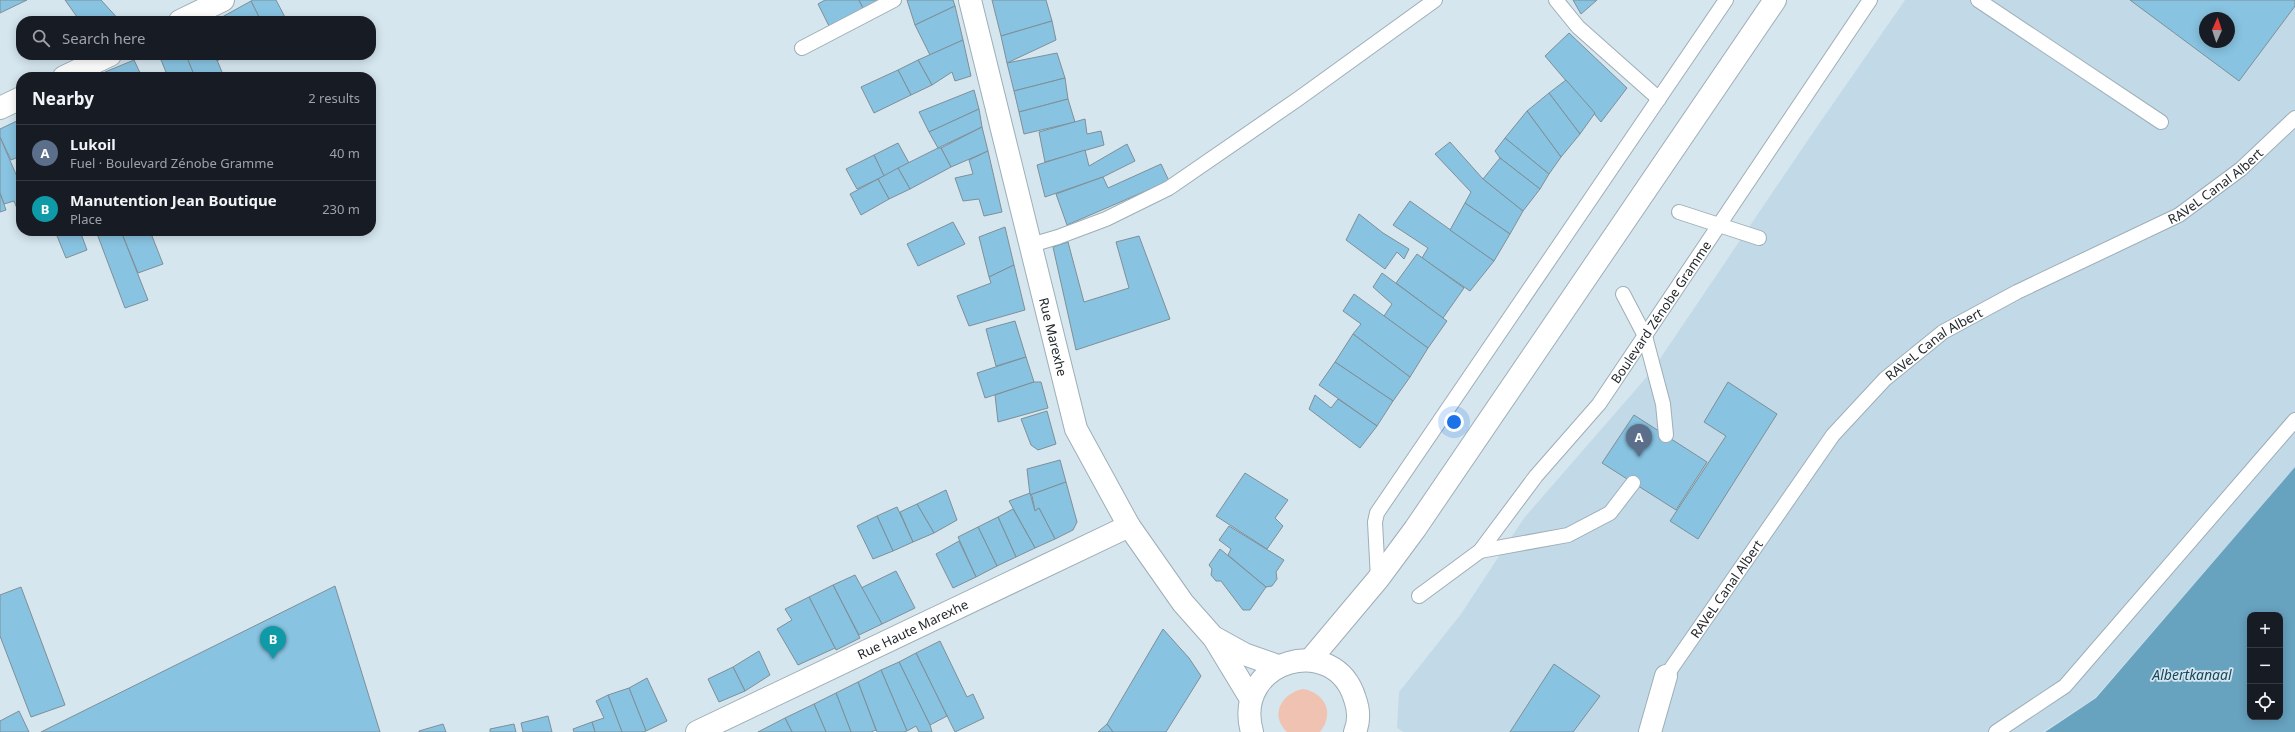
<!DOCTYPE html>
<html lang="en">
<head>
<meta charset="utf-8">
<style>
	:root { --surface:#171b24; --page:#242831; --text:#f1f3f6; --muted:#9ea1a6; --line:#363941; --accent:#7c3aed }
	body { margin:0; font-family:"Noto Sans",sans-serif; background:var(--page); color:var(--text) }
	.controls { position:absolute; right:12px; bottom:12px; display:grid; overflow:hidden; border-radius:8px; box-shadow:0 2px 10px #0003 }
	.controls button { width:36px; height:36px; display:grid; place-items:center; padding:0; border:0; border-bottom:1px solid var(--line); background:var(--surface); color:var(--text); font:20px sans-serif }
	.compass { position:absolute; left:2199px; top:12px; width:36px; height:36px; border-radius:50%; background:var(--surface); box-shadow:0 2px 10px #0003; rotate:3deg }
	.you { position:absolute; left:1454px; top:422px; width:14px; height:14px; margin:-10px; border:3px solid #fff; border-radius:50%; background:#1a73e8; box-shadow:0 0 0 6px #1a73e833 }
	.badge { display:grid; place-items:center; width:26px; height:26px; border-radius:50%; background:var(--accent); color:#fff; font-size:13px; font-weight:700 }
	.pin { position:absolute; translate:-50% -33px; filter:drop-shadow(0 1px 2px #0008) }
	.pin::after { content:''; position:absolute; top:21px; width:14px; height:12px; background:inherit; clip-path:polygon(0 0,100% 0,50% 100%) }
	.list { margin:0; padding:0; list-style:none }
	h2 { display:flex; justify-content:space-between; align-items:center; height:52px; margin:0; padding:0 16px; font-size:17px }
	h2 small { font-size:13px; font-weight:400; color:var(--muted) }
	.list li { display:grid; grid-template-columns:26px 1fr auto; gap:12px; align-items:center; box-sizing:border-box; height:56px; padding:0 16px; border-top:1px solid var(--line) }
	.list b { display:block; font-size:15px; white-space:nowrap }
	.list p { margin:0; font-size:13px; white-space:nowrap; color:var(--muted) }
	.list em { font-size:13px; font-style:normal; color:var(--muted) }
	.icon { flex:none; width:22px; height:22px; fill:none; stroke:currentColor; stroke-width:2; stroke-linecap:round; stroke-linejoin:round }
	.map { position:relative; flex:none; width:2295px; height:732px; overflow:hidden }
	.search { position:absolute; background:var(--surface); box-shadow:0 2px 10px #0003; left:16px; top:16px; width:360px; height:44px; display:flex; align-items:center; gap:10px; box-sizing:border-box; padding:0 14px; border-radius:16px; color:var(--muted); font-size:15px }
	.panel { position:absolute; background:var(--surface); box-shadow:0 2px 10px #0003; left:16px; top:72px; width:360px; height:164px; border-radius:16px }
	.map>svg:first-child { display:block }
	.built { fill:#c2dae7; fill-rule:evenodd }
	.green { fill:#f0c2b1 }
	.water { fill:#67a2bf; fill-rule:evenodd }
	.building { fill:#88c3e1; stroke:#7f8f97; fill-rule:evenodd }
	.lines { fill:none; stroke-linecap:round; stroke-linejoin:round }
	.service-casing { stroke:#9eaeb7; stroke-width:16 }
	.minor-casing { stroke:#9eaeb7; stroke-width:24 }
	.secondary-casing { stroke:#9eaeb7; stroke-width:24 }
	.service { stroke:#fff; stroke-width:14 }
	.minor { stroke:#fff; stroke-width:22 }
	.secondary { stroke:#fff; stroke-width:22 }
	.labels { text-anchor:middle; dominant-baseline:central; stroke-width:3.5; stroke-linejoin:round; paint-order:stroke }
	.street-label { font-size:13px; fill:#23292d; stroke:#d5e6ef }
	.water-label { font-size:14px; font-style:italic; fill:#17475d; stroke:#d5e6ef }
</style>
</head>
<body>
<div class="map">
<svg width="2295" height="732" viewBox="0 0 2295 732">
	<rect width="100%" height="100%" fill="#d5e6ef"/>
	<!-- built -->
	<path class="built" d="M 1905,0 L 2295,0 L 2295,467 L 2095,698 L 2043,732 L 1403,732 L 1397,728 L 1399,692 L 1461,614 L 1524,518 L 1651,372 L 1814,131 ZM 2205,18 L 2229,18 L 2229,42 L 2205,42 Z"/>
	<!-- green -->
	<path class="green" d="M 1303,689 C 1325,693 1335,713 1320,732 L 1287,732 C 1269,715 1282,693 1303,689 Z"/>
	<!-- water -->
	<path class="water" d="M 2295,467 L 2295,732 L 2045,732 L 2096,698 ZM 2250,615 L 2280,615 L 2280,717 L 2250,717 Z"/>
	<!-- building -->
	<g class="building">
		<polygon points="0,0 27,0 0,13"/>
		<polygon points="65,0 101,0 120,21 80,21"/>
		<polygon points="253,0 276,0 287,21 261,21 251,1"/>
		<polygon points="825,0 859,0 865,12 831,30 818,4"/>
		<polygon points="859,0 888,0 865,12"/>
		<polygon points="907,0 953,0 955,6 915,25"/>
		<polygon points="992,0 1046,0 1052,21 1001,36"/>
		<polygon points="1573,0 1597,0 1581,14"/>
		<path d="M 2130,0 L 2295,0 L 2295,6 L 2239,81 ZM 2205,18 L 2229,18 L 2229,42 L 2205,42 Z"/>
		<polygon points="251,1 261,21 215,21"/>
		<polygon points="955,6 963,40 930,55 915,25"/>
		<polygon points="1052,21 1056,40 1007,63 1001,36"/>
		<polygon points="1569,33 1627,88 1601,122 1545,56"/>
		<polygon points="963,40 971,76 955,81 952,72 932,85 918,60"/>
		<polygon points="1057,53 1065,78 1014,91 1007,63"/>
		<polygon points="159,55 186,55 195,77 168,77"/>
		<polygon points="186,55 215,55 224,77 195,77"/>
		<polygon points="215,55 227,55 217,61"/>
		<polygon points="134,60 142,77 107,77 105,72"/>
		<polygon points="918,60 932,85 911,95 898,70"/>
		<polygon points="898,70 911,95 874,113 861,87"/>
		<polygon points="1065,78 1068,99 1019,112 1014,91"/>
		<polygon points="1566,80 1595,113 1580,134 1549,93"/>
		<polygon points="974,90 979,109 929,132 919,112"/>
		<polygon points="1549,93 1580,134 1561,157 1527,111"/>
		<polygon points="1068,99 1075,122 1024,134 1019,112"/>
		<polygon points="979,109 982,127 938,148 929,132"/>
		<polygon points="1527,111 1561,157 1549,174 1505,138"/>
		<polygon points="21,119 21,156 11,160 0,137 0,129"/>
		<polygon points="1085,119 1087,134 1101,131 1104,145 1045,162 1039,132"/>
		<polygon points="982,127 988,151 951,167 941,148"/>
		<polygon points="0,137 21,186 21,218 14,201 4,204 0,193"/>
		<polygon points="1505,138 1549,174 1540,189 1500,158 1495,151"/>
		<polygon points="1450,142 1483,179 1523,211 1510,234 1465,203 1471,192 1435,154"/>
		<polygon points="898,143 909,163 884,176 874,155"/>
		<polygon points="1127,144 1135,161 1103,177 1045,197 1037,165 1085,150 1089,166"/>
		<polygon points="938,148 941,148 951,167 910,189 898,168"/>
		<polygon points="988,151 1002,212 984,216 979,199 963,201 955,178 973,174 969,160"/>
		<polygon points="874,155 884,176 857,189 846,169"/>
		<polygon points="1500,158 1540,189 1523,211 1483,179"/>
		<polygon points="1161,164 1169,181 1067,225 1056,194 1103,177 1108,188"/>
		<polygon points="898,168 910,189 889,199 878,179"/>
		<polygon points="878,179 889,199 861,215 850,194"/>
		<polygon points="0,193 6,210 0,212"/>
		<polygon points="1410,201 1494,261 1470,291 1422,258 1428,248 1393,225"/>
		<polygon points="1465,203 1510,234 1494,261 1450,230"/>
		<polygon points="1359,214 1383,233 1409,249 1404,259 1397,252 1385,269 1346,240"/>
		<polygon points="953,222 965,244 918,266 907,244"/>
		<polygon points="1005,227 1014,265 989,277 979,237"/>
		<polygon points="55,231 80,231 87,250 66,258"/>
		<polygon points="96,231 121,231 148,300 125,308"/>
		<polygon points="121,231 150,231 163,264 138,273"/>
		<polygon points="1139,236 1170,319 1076,350 1053,247 1068,242 1084,302 1129,288 1116,242"/>
		<polygon points="1417,254 1464,288 1443,318 1396,283"/>
		<polygon points="1014,265 1025,310 969,326 957,296 991,283 989,277"/>
		<polygon points="1382,273 1447,321 1428,348 1384,316 1392,304 1373,287"/>
		<polygon points="1354,294 1428,348 1410,377 1353,334 1361,324 1343,311"/>
		<polygon points="1015,321 1026,357 996,366 986,329"/>
		<polygon points="1353,334 1410,377 1393,401 1335,362"/>
		<polygon points="1026,357 1034,382 985,398 977,373"/>
		<polygon points="1335,362 1393,401 1377,426 1319,385"/>
		<polygon points="1034,382 1041,382 1048,408 998,422 995,395"/>
		<polygon points="1728,382 1777,414 1698,539 1670,521 1726,436 1704,422"/>
		<polygon points="1315,395 1331,408 1338,399 1377,426 1360,448 1309,409"/>
		<polygon points="1047,411 1056,444 1038,450 1031,445 1021,419"/>
		<polygon points="1634,415 1707,462 1676,510 1602,463"/>
		<polygon points="1060,460 1066,482 1030,495 1027,469"/>
		<polygon points="1245,473 1288,500 1275,518 1283,526 1267,549 1216,516"/>
		<polygon points="1066,482 1077,522 1073,530 1055,539 1039,508 1035,511 1032,496 1030,495"/>
		<polygon points="946,490 957,520 934,533 917,504"/>
		<polygon points="1030,493 1035,511 1039,508 1055,539 1035,548 1009,501"/>
		<polygon points="917,504 934,533 913,542 900,512"/>
		<polygon points="897,507 913,542 893,551 877,516"/>
		<polygon points="1013,509 1035,548 1016,557 998,517"/>
		<polygon points="877,516 893,551 873,559 857,526"/>
		<polygon points="998,517 1016,557 997,566 978,527"/>
		<polygon points="1229,526 1284,560 1276,572 1277,579 1272,586 1266,587 1228,555 1231,549 1219,540"/>
		<polygon points="978,527 997,566 976,577 958,537"/>
		<polygon points="959,541 976,577 953,588 936,554"/>
		<polygon points="1220,549 1266,587 1250,610 1243,610 1221,581 1216,581 1211,575 1212,569 1209,565"/>
		<polygon points="896,571 915,608 882,624 861,588"/>
		<polygon points="855,575 882,624 859,635 833,585"/>
		<polygon points="833,585 860,638 836,650 809,597"/>
		<polygon points="335,586 380,732 41,732"/>
		<polygon points="21,587 65,705 31,717 0,636 0,595"/>
		<polygon points="809,597 835,648 798,665 777,629 792,620 785,609"/>
		<polygon points="1163,629 1189,658 1201,676 1166,732 1113,732 1107,724"/>
		<polygon points="940,641 967,697 973,694 984,718 955,732 916,653"/>
		<polygon points="759,651 770,675 745,691 733,667"/>
		<polygon points="916,653 947,716 930,725 899,662"/>
		<polygon points="899,662 930,725 932,732 919,732 916,726 907,731 881,670"/>
		<polygon points="1554,664 1600,696 1573,732 1510,732"/>
		<polygon points="733,667 745,691 719,702 708,679"/>
		<polygon points="881,670 907,731 904,732 877,732 858,682"/>
		<polygon points="647,678 667,721 646,731 629,688"/>
		<polygon points="858,682 876,730 871,732 851,732 836,693"/>
		<polygon points="629,688 646,731 643,732 622,732 608,695"/>
		<polygon points="836,693 851,732 826,732 814,704"/>
		<polygon points="608,695 622,732 595,732 592,722 604,718 596,701"/>
		<polygon points="814,704 826,732 792,732 785,718"/>
		<polygon points="19,711 29,732 0,732 0,721"/>
		<polygon points="548,716 552,732 523,732 521,723"/>
		<polygon points="785,718 792,732 758,732"/>
		<polygon points="592,722 595,732 574,732 573,729"/>
		<polygon points="443,724 446,732 419,732 419,731"/>
		<polygon points="514,724 516,732 490,732 490,729"/>
		<polygon points="1107,724 1113,732 1098,732"/>
	</g>
	<g class="lines">
		<!-- service casing -->
		<g class="service-casing">
			<g id="service">
				<polyline points="1556,0 1578,27 1659,99"/>
				<polyline points="1978,0 2161,122"/>
				<polyline points="802,48 894,0"/>
				<polyline points="1679,212 1759,238"/>
				<polyline points="1031,245 1058,237 1106,219 1169,188 1298,99 1435,0"/>
				<polyline points="1623,294 1645,336 1663,404 1666,435"/>
				<polyline points="1480,551 1568,535 1610,513 1633,483"/>
				<polyline points="1378,579 1375,522 1377,513 1726,0"/>
				<path id="s1" d="M 1419,596 L 1480,551 L 1536,476 L 1599,404 L 1870,0"/>
				<path id="s2" d="M 1666,676 L 1833,435 L 1885,379 L 1943,332 L 2017,292 L 2179,215 L 2241,169 L 2295,118"/>
				<polyline points="1996,732 2065,686 2295,420"/>
			</g>
		</g>
		<!-- minor casing -->
		<g class="minor-casing">
			<g id="minor">
				<path id="s3" d="M 970,0 L 1076,429 L 1129,526 L 1183,603 L 1214,638 L 1251,699"/>
				<polyline points="180,21 223,0"/>
				<polyline points="64,77 110,55"/>
				<polyline points="0,108 21,98"/>
				<polyline points="1215,638 1244,654 1278,666"/>
				<path id="s4" d="M 697,732 L 1129,526"/>
				<polyline points="1650,732 1666,676"/>
			</g>
		</g>
		<!-- secondary casing -->
		<g class="secondary-casing">
			<g id="secondary">
				<polyline points="1310,660 1378,579 1415,529 1775,0"/>
				<path d="M 1252,732 C 1232,660 1335,631 1355,699 C 1359,710 1359,722 1355,732"/>
			</g>
		</g>
		<!-- service -->
		<use href="#service" class="service"/>
		<!-- minor -->
		<use href="#minor" class="minor"/>
		<!-- secondary -->
		<use href="#secondary" class="secondary"/>
	</g>
	<g class="labels">
		<!-- street labels -->
		<g class="street-label">
			<text stroke="none"><textPath href="#s2" startOffset="754">RAVeL Canal Albert</textPath></text>
			<text stroke="none"><textPath href="#s1" startOffset="376">Boulevard Zénobe Gramme</textPath></text>
			<text stroke="none"><textPath href="#s3" startOffset="347">Rue Marexhe</textPath></text>
			<text stroke="none"><textPath href="#s2" startOffset="430">RAVeL Canal Albert</textPath></text>
			<text stroke="none"><textPath href="#s2" startOffset="106">RAVeL Canal Albert</textPath></text>
			<text stroke="none"><textPath href="#s4" startOffset="239">Rue Haute Marexhe</textPath></text>
		</g>
		<!-- water labels -->
		<g class="water-label">
			<text x="2192" y="674">Albertkanaal</text>
		</g>
	</g>
</svg>
<div class="controls">
<button>+</button>
<button>−</button>
<button><svg class="icon" aria-label="locate" viewBox="0 0 24 24"><circle cx="12" cy="12" r="6"/><path d="M12 2v4M12 18v4M2 12h4M18 12h4"/></svg></button>
</div>
<svg class="compass" viewBox="-18 -18 36 36"><path d="M0-13l5 13h-10z" fill="#e53935"/><path d="M0 13l5-13h-10z" fill="#9ea1a6"/></svg>
<div class="you"></div>
<div class="pin badge" style="left:1639px;top:457px;background:#5c6f8a">A</div>
<div class="pin badge" style="left:273px;top:659px;background:#0f9aa8">B</div>
<div class="search"><svg class="icon" aria-label="search" viewBox="0 0 24 24"><circle cx="10" cy="10" r="6"/><path d="M15 15l6 6"/></svg>Search here</div>
<section class="panel">
<h2>Nearby<small>2 results</small></h2>
<ul class="list">
<li><span class="badge" style="background:#5c6f8a">A</span><div><b>Lukoil</b><p>Fuel · Boulevard Zénobe Gramme</p></div><em>40 m</em></li>
<li><span class="badge" style="background:#0f9aa8">B</span><div><b>Manutention Jean Boutique</b><p>Place</p></div><em>230 m</em></li>
</ul>
</section>
</div>
</body>
</html>
